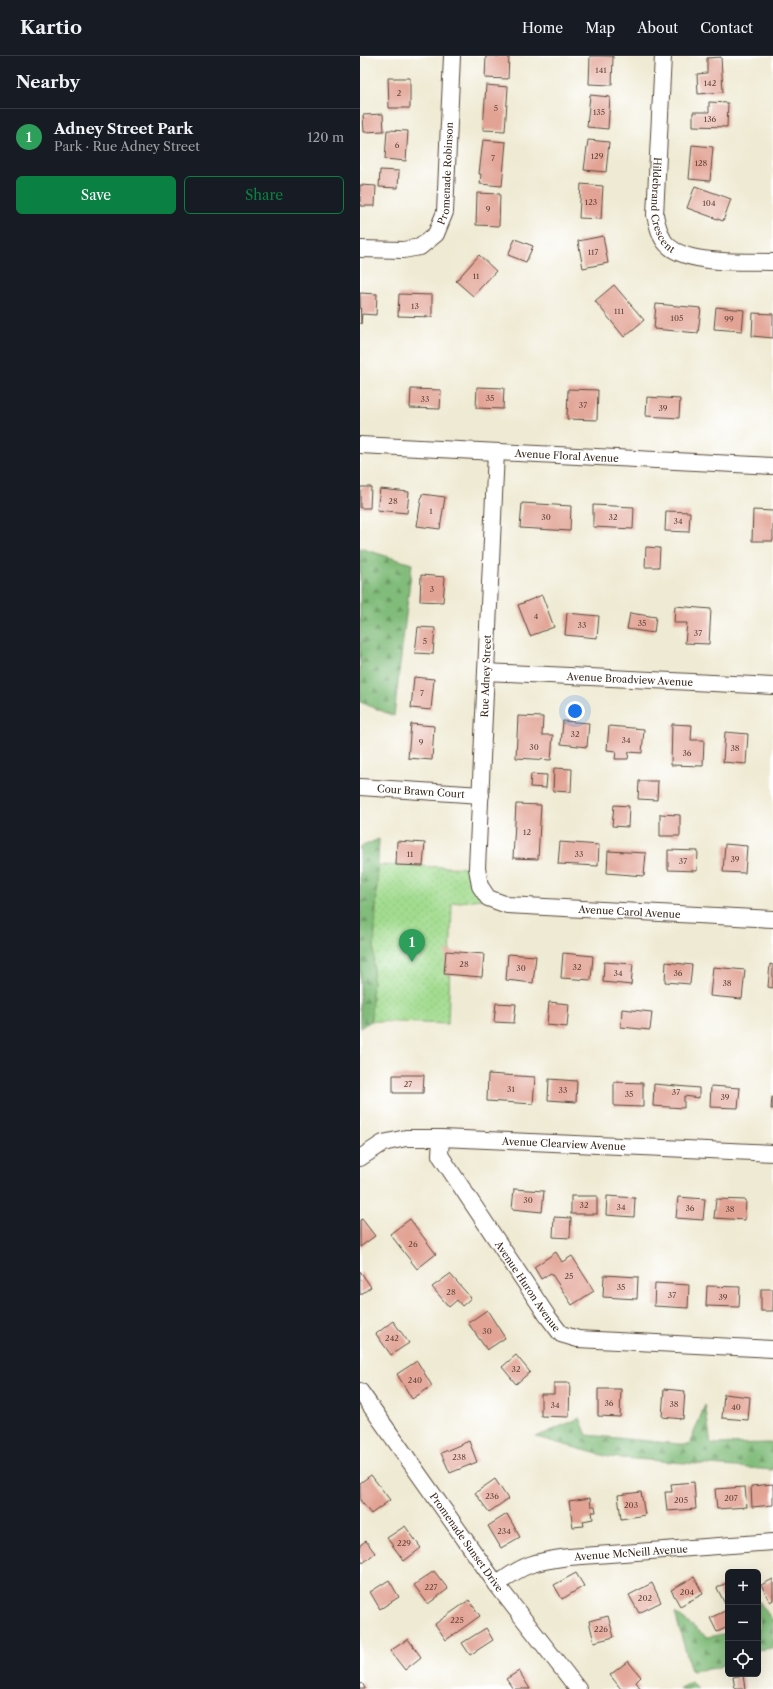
<!DOCTYPE html>
<html lang="en">
<head>
<meta charset="utf-8">
<style>
	:root { --surface:#171b24; --page:#242831; --text:#f1f3f6; --muted:#9ea1a6; --line:#363941; --accent:#0b8043 }
	body { margin:0; font-family:"Libre Caslon Text",serif; background:var(--page); color:var(--text) }
	.controls { position:absolute; right:12px; bottom:12px; display:grid; overflow:hidden; border-radius:6px; box-shadow:0 4px 16px #0002 }
	.controls button { width:36px; height:36px; display:grid; place-items:center; padding:0; border:0; border-bottom:1px solid var(--line); background:var(--surface); color:var(--text); font:20px sans-serif }
	.you { position:absolute; left:215px; top:655px; width:14px; height:14px; margin:-10px; border:3px solid #fff; border-radius:50%; background:#1a73e8; box-shadow:0 0 0 6px #1a73e833 }
	.badge { display:grid; place-items:center; width:26px; height:26px; border-radius:50%; background:var(--accent); color:#fff; font-size:13px; font-weight:700 }
	.pin { position:absolute; translate:-50% -33px; filter:drop-shadow(0 1px 2px #0008) }
	.pin::after { content:''; position:absolute; top:21px; width:14px; height:12px; background:inherit; clip-path:polygon(0 0,100% 0,50% 100%) }
	.list { margin:0; padding:0; list-style:none }
	h2 { display:flex; justify-content:space-between; align-items:center; height:52px; margin:0; padding:0 16px; font-size:17px }
	h2 small { font-size:13px; font-weight:400; color:var(--muted) }
	.list li { display:grid; grid-template-columns:26px 1fr auto; gap:12px; align-items:center; box-sizing:border-box; height:56px; padding:0 16px; border-top:1px solid var(--line) }
	.list b { display:block; font-size:15px; white-space:nowrap }
	.list p { margin:0; font-size:13px; white-space:nowrap; color:var(--muted) }
	.list em { font-size:13px; font-style:normal; color:var(--muted) }
	.actions { display:flex; gap:8px; padding:12px 16px }
	.actions a { flex:1; padding:9px 0; border:1px solid var(--accent); border-radius:6px; text-align:center; font-size:14px; color:var(--accent) }
	.actions .main { background:var(--accent); color:#fff }
	.icon { flex:none; width:22px; height:22px; fill:none; stroke:currentColor; stroke-width:2; stroke-linecap:round; stroke-linejoin:round }
	.map { position:relative; flex:none; width:413px; height:1633px; overflow:hidden }
	header { display:flex; align-items:center; gap:24px; box-sizing:border-box; height:56px; padding:0 20px; background:var(--surface); border-bottom:1px solid var(--line) }
	header strong { font-size:19px }
	nav { display:flex; gap:22px; margin-inline-start:auto; font-size:14px }
	main { display:flex }
	aside { flex:1; background:var(--surface) }
	.map>svg:first-child { display:block }
	.forest { fill:url(#forest-firs); stroke:#5e734c }
	.park { fill:url(#park-dots); stroke:#6e8356 }
	.building { fill:#e2a394 }
	.lines { fill:none; stroke-linecap:round; stroke-linejoin:round }
	.minor-casing { stroke:#564739; stroke-width:18 }
	.minor { stroke:#fff; stroke-width:16 }
	.labels { text-anchor:middle; dominant-baseline:central; stroke-width:3.5; stroke-linejoin:round; paint-order:stroke }
	.number-label { font-size:8px; fill:#65483c }
	.street-label { font-size:10px; fill:#3b2a1e; stroke:#fff }
</style>
</head>
<body>
<header>
<strong>Kartio</strong>
<nav><a>Home</a><a>Map</a><a>About</a><a>Contact</a></nav>
</header>
<main>
<aside>
<h2>Nearby<small></small></h2>
<ul class="list">
<li><span class="badge" style="background:#2e9e5b">1</span><div><b>Adney Street Park</b><p>Park · Rue Adney Street</p></div><em>120 m</em></li>
</ul>
<div class="actions"><a class="main">Save</a><a>Share</a></div>
</aside>
<div class="map">
<svg width="413" height="1633" viewBox="0 0 413 1633">
	<defs>
		<pattern id="forest-firs" width="22" height="20" patternUnits="userSpaceOnUse"><rect width="22" height="20" fill="#81bc7a"/><path d="M5 1l3.5 6h-7zM16 11l3.5 6h-7z" fill="#6b9963"/></pattern>
		<pattern id="park-dots" width="8" height="8" patternUnits="userSpaceOnUse"><rect width="8" height="8" fill="#a2dc8f"/><path d="M2 2h.1M6 6h.1" fill="none" stroke="#8cbd7b" stroke-width="1.8" stroke-linecap="round"/></pattern>
	</defs>
	<rect width="100%" height="100%" fill="#fff"/>
	<filter id="ink" filterUnits="userSpaceOnUse"><feTurbulence type="fractalNoise" baseFrequency=".025" numOctaves="2"/><feDisplacementMap in="SourceGraphic" scale="8" xChannelSelector="R" yChannelSelector="G"/><feConvolveMatrix kernelMatrix="1 2 1 2 8 2 1 2 1" color-interpolation-filters="sRGB"/></filter>
	<filter id="wash" filterUnits="userSpaceOnUse"><feTurbulence type="fractalNoise" baseFrequency=".012" numOctaves="4" result="noise"/><feDisplacementMap in="SourceGraphic" scale="16" xChannelSelector="R" yChannelSelector="G"/><feGaussianBlur stdDeviation="0.9" result="paint"/><feColorMatrix in="noise" values="0 0 0 0 0 0 0 0 0 0 0 0 0 0 0 0 0 1.4 0 .05"/><feComposite in="paint" operator="in"/></filter>
	<g filter="url(#wash)">
		<rect width="100%" height="100%" fill="#efead3"/>
		<!-- forest -->
		<g class="forest">
			<polygon points="0,492 52,508 34,660 0,646"/>
			<polygon points="19,783 11,965 0,972 0,791"/>
			<polygon points="345,1349 351,1388 413,1387 413,1414 249,1401 176,1381 220,1362 227,1379 329,1389"/>
			<polygon points="399,1545 413,1565 413,1592 398,1594"/>
			<polygon points="315,1557 347,1581 368,1577 368,1606 357,1612 331,1615"/>
			<polygon points="331,1626 338,1633 318,1633"/>
		</g>
		<!-- park -->
		<polygon class="park" points="18,809 117,812 128,842 92,847 88,968 11,965"/>
		<g id="blocks">
			<!-- building -->
			<g class="building">
				<polygon points="126,0 149,0 148,23 125,22"/>
				<polygon points="230,0 253,0 252,29 229,28"/>
				<polygon points="361,1 363,36 338,38 337,18 347,17 347,2"/>
				<polygon points="28,22 50,22 50,52 29,52"/>
				<polygon points="126,29 148,31 145,75 123,74"/>
				<polygon points="230,39 250,41 248,73 227,71"/>
				<polygon points="349,46 368,47 367,71 333,70 333,56 349,56"/>
				<polygon points="23,58 24,75 4,76 3,59"/>
				<polygon points="27,74 48,75 46,105 25,103"/>
				<polygon points="123,84 146,86 142,130 120,128 121,118 119,118"/>
				<polygon points="228,84 249,86 246,116 224,114"/>
				<polygon points="332,89 353,91 350,125 329,123"/>
				<polygon points="20,114 39,115 38,132 19,131"/>
				<polygon points="221,128 243,130 241,163 219,162"/>
				<polygon points="0,129 16,130 15,150 0,150"/>
				<polygon points="335,130 371,143 363,165 327,152"/>
				<polygon points="117,137 140,138 139,170 116,169"/>
				<polygon points="243,180 248,207 223,212 218,185"/>
				<polygon points="155,183 173,190 166,206 148,199"/>
				<polygon points="119,199 136,215 113,240 96,225"/>
				<polygon points="254,229 284,264 264,281 235,245"/>
				<polygon points="0,237 17,238 16,259 2,258 1,268"/>
				<polygon points="39,238 72,239 72,261 38,260"/>
				<polygon points="296,248 341,252 338,277 294,273"/>
				<polygon points="356,251 384,254 382,275 354,273"/>
				<polygon points="393,257 413,258 413,282 392,280"/>
				<polygon points="117,331 144,332 143,353 116,352"/>
				<polygon points="51,333 81,334 80,353 50,352"/>
				<polygon points="208,333 238,334 237,364 207,363"/>
				<polygon points="287,341 320,343 319,362 286,360"/>
				<polygon points="0,431 11,431 10,452 0,452"/>
				<polygon points="20,433 49,436 47,457 17,454"/>
				<polygon points="62,438 85,441 80,473 57,470"/>
				<polygon points="162,447 211,450 210,475 160,472"/>
				<polygon points="233,449 274,451 273,473 233,471"/>
				<polygon points="393,454 413,455 413,485 392,485"/>
				<polygon points="306,455 330,456 329,476 305,475"/>
				<polygon points="286,491 300,492 299,511 285,511"/>
				<polygon points="61,519 85,521 83,546 60,545"/>
				<polygon points="182,539 194,571 170,580 158,549"/>
				<polygon points="315,550 351,553 349,588 325,587 327,567 314,567"/>
				<polygon points="207,557 239,560 237,582 205,579"/>
				<polygon points="270,557 296,561 294,577 267,573"/>
				<polygon points="58,571 75,572 73,598 55,597"/>
				<polygon points="54,621 74,623 71,654 51,652"/>
				<polygon points="158,660 183,661 182,679 193,679 191,704 156,702"/>
				<polygon points="203,665 229,667 227,691 201,688"/>
				<polygon points="51,668 74,670 72,704 48,702"/>
				<polygon points="312,668 332,669 331,684 344,684 343,710 311,709"/>
				<polygon points="249,670 284,673 282,697 269,696 268,703 255,703 256,695 247,694"/>
				<polygon points="365,676 388,678 386,708 363,706"/>
				<polygon points="194,712 212,713 211,736 193,735"/>
				<polygon points="171,718 187,719 186,732 170,731"/>
				<polygon points="279,725 298,725 297,744 278,743"/>
				<polygon points="156,748 181,749 178,803 153,802"/>
				<polygon points="254,749 269,750 268,771 252,770"/>
				<polygon points="300,758 320,759 320,780 300,780"/>
				<polygon points="37,785 65,787 63,810 36,809"/>
				<polygon points="200,786 239,789 238,810 198,808"/>
				<polygon points="365,788 387,790 385,817 363,816"/>
				<polygon points="308,794 338,795 337,815 308,814"/>
				<polygon points="248,795 286,797 284,820 247,817"/>
				<polygon points="86,895 124,898 122,921 84,918"/>
				<polygon points="203,897 233,900 231,924 201,922"/>
				<polygon points="148,898 176,900 173,927 146,924"/>
				<polygon points="244,906 273,908 271,929 243,926"/>
				<polygon points="306,906 332,909 330,928 305,926"/>
				<polygon points="410,908 413,909 413,932 408,931"/>
				<polygon points="353,911 385,914 382,943 350,940"/>
				<polygon points="189,946 209,948 207,971 187,969"/>
				<polygon points="136,947 156,948 154,967 134,966"/>
				<polygon points="262,953 292,956 290,974 261,971"/>
				<polygon points="128,1018 175,1021 173,1048 127,1045"/>
				<polygon points="33,1019 64,1019 63,1037 33,1037"/>
				<polygon points="189,1023 217,1025 216,1046 188,1044"/>
				<polygon points="254,1026 283,1027 283,1051 254,1050"/>
				<polygon points="294,1028 339,1032 339,1042 324,1040 324,1052 293,1050"/>
				<polygon points="351,1030 380,1032 378,1052 350,1051"/>
				<polygon points="412,1041 413,1041 413,1053 411,1053"/>
				<polygon points="154,1133 184,1135 182,1156 152,1153"/>
				<rect x="211" y="1140" width="26" height="18"/>
				<polygon points="247,1140 275,1142 274,1161 246,1159"/>
				<polygon points="318,1141 345,1143 343,1164 316,1162"/>
				<polygon points="356,1143 386,1144 385,1164 354,1162"/>
				<polygon points="194,1161 211,1162 210,1182 193,1181"/>
				<polygon points="2,1163 15,1180 0,1191 0,1164"/>
				<polygon points="50,1163 76,1198 57,1213 30,1178"/>
				<polygon points="196,1196 202,1206 212,1200 234,1235 212,1249 191,1217 181,1223 174,1211"/>
				<polygon points="0,1215 11,1231 0,1239"/>
				<polygon points="90,1218 111,1242 102,1250 97,1244 89,1251 72,1231"/>
				<polygon points="244,1219 278,1221 277,1243 243,1241"/>
				<polygon points="295,1227 329,1229 328,1252 294,1250"/>
				<polygon points="347,1230 380,1231 379,1251 346,1250"/>
				<rect x="401" y="1233" width="12" height="22"/>
				<polygon points="127,1254 145,1282 127,1294 108,1267"/>
				<polygon points="33,1265 49,1287 31,1299 16,1278"/>
				<polygon points="156,1299 170,1316 156,1328 142,1311"/>
				<polygon points="57,1305 72,1330 52,1343 37,1318"/>
				<polygon points="194,1327 210,1327 209,1361 181,1360 181,1338 194,1338"/>
				<polygon points="238,1333 261,1333 260,1361 238,1360"/>
				<polygon points="304,1333 325,1335 323,1363 302,1361"/>
				<polygon points="364,1338 390,1341 388,1364 362,1362"/>
				<polygon points="109,1385 117,1406 90,1417 81,1397"/>
				<polygon points="11,1419 30,1444 11,1458 0,1444 0,1427"/>
				<polygon points="135,1423 148,1443 129,1456 115,1437"/>
				<polygon points="334,1426 336,1453 307,1455 305,1436 312,1436 311,1428"/>
				<polygon points="413,1428 413,1449 392,1451 391,1430"/>
				<polygon points="385,1431 387,1451 357,1453 355,1433"/>
				<polygon points="281,1436 285,1459 261,1463 258,1439"/>
				<polygon points="230,1442 231,1450 235,1450 236,1456 232,1456 233,1463 223,1465 224,1470 213,1471 209,1445"/>
				<polygon points="147,1458 160,1481 141,1492 128,1470"/>
				<polygon points="45,1470 61,1492 44,1505 27,1482"/>
				<polygon points="6,1485 15,1497 3,1507 0,1503 0,1489"/>
				<polygon points="74,1515 88,1533 68,1548 54,1529"/>
				<polygon points="216,1517 224,1530 202,1543 194,1529"/>
				<polygon points="334,1521 343,1538 320,1550 311,1534"/>
				<polygon points="413,1523 413,1544 410,1546 401,1529"/>
				<polygon points="29,1524 39,1541 20,1553 10,1536"/>
				<polygon points="368,1526 368,1549 366,1550 357,1532"/>
				<polygon points="292,1527 301,1546 279,1557 269,1539"/>
				<polygon points="109,1544 120,1560 86,1584 75,1568"/>
				<polygon points="365,1555 368,1562 368,1571 357,1576 350,1562"/>
				<polygon points="248,1560 254,1581 234,1586 229,1565"/>
				<polygon points="126,1572 133,1584 110,1599 102,1587"/>
				<polygon points="48,1583 61,1601 45,1614 30,1595"/>
				<polygon points="268,1605 281,1621 276,1626 281,1633 261,1633 250,1619"/>
				<polygon points="159,1615 170,1633 153,1633 146,1623"/>
				<polygon points="383,1619 385,1633 375,1633 373,1621"/>
				<polygon points="2,1627 5,1632 5,1633 0,1633 0,1629"/>
			</g>
		</g>
	</g>
	<g filter="url(#ink)">
		<use href="#blocks" fill-opacity="0" stroke="#564739" stroke-width="1"/>
		<g class="lines">
			<!-- minor casing -->
			<g class="minor-casing">
				<g id="minor">
					<path id="s1" d="M 303,0 L 295,159 C 297,168 299,177 304,185 C 321,210 385,205 413,206"/>
					<path id="s2" d="M 0,193 L 43,194 L 60,191 L 76,178 L 85,156 L 92,0"/>
					<path id="s3" d="M 0,389 L 413,410"/>
					<path id="s4" d="M 136,396 L 117,812 L 120,830 L 128,842 L 147,849 L 413,863"/>
					<path id="s5" d="M 126,616 L 413,630"/>
					<path id="s6" d="M 0,731 L 121,739"/>
					<path id="s7" d="M 81,1082 L 80,1099 L 188,1261 L 201,1278 L 218,1283 L 413,1293"/>
					<path id="s8" d="M 0,1102 L 23,1087 L 46,1082 L 81,1082 L 413,1097"/>
					<path id="s9" d="M 0,1335 L 137,1529 L 218,1633"/>
					<path id="s10" d="M 137,1529 C 162,1508 177,1505 209,1501 L 413,1486"/>
				</g>
			</g>
			<!-- minor -->
			<use href="#minor" class="minor"/>
		</g>
	</g>
	<g class="labels">
		<!-- number labels -->
		<g class="number-label">
			<text x="241" y="14">141</text>
			<text x="350" y="27">142</text>
			<text x="39" y="37">2</text>
			<text x="136" y="52">5</text>
			<text x="239" y="56">135</text>
			<text x="350" y="63">136</text>
			<text x="37" y="89">6</text>
			<text x="237" y="100">129</text>
			<text x="133" y="102">7</text>
			<text x="341" y="107">128</text>
			<text x="231" y="146">123</text>
			<text x="349" y="147">104</text>
			<text x="128" y="153">9</text>
			<text x="233" y="196">117</text>
			<text x="116" y="220">11</text>
			<text x="55" y="250">13</text>
			<text x="259" y="255">111</text>
			<text x="317" y="262">105</text>
			<text x="369" y="263">99</text>
			<text x="130" y="342">35</text>
			<text x="65" y="343">33</text>
			<text x="223" y="349">37</text>
			<text x="303" y="352">39</text>
			<text x="33" y="445">28</text>
			<text x="71" y="455">1</text>
			<text x="186" y="461">30</text>
			<text x="253" y="461">32</text>
			<text x="318" y="465">34</text>
			<text x="72" y="533">3</text>
			<text x="176" y="560">4</text>
			<text x="282" y="567">35</text>
			<text x="222" y="569">33</text>
			<text x="338" y="577">37</text>
			<text x="65" y="585">5</text>
			<text x="62" y="637">7</text>
			<text x="215" y="678">32</text>
			<text x="266" y="684">34</text>
			<text x="61" y="686">9</text>
			<text x="174" y="691">30</text>
			<text x="375" y="692">38</text>
			<text x="327" y="697">36</text>
			<text x="167" y="776">12</text>
			<text x="50" y="798">11</text>
			<text x="219" y="798">33</text>
			<text x="375" y="803">39</text>
			<text x="323" y="805">37</text>
			<text x="104" y="908">28</text>
			<text x="217" y="911">32</text>
			<text x="161" y="912">30</text>
			<text x="258" y="917">34</text>
			<text x="318" y="917">36</text>
			<text x="367" y="927">38</text>
			<text x="48" y="1028">27</text>
			<text x="151" y="1033">31</text>
			<text x="203" y="1034">33</text>
			<text x="316" y="1036">37</text>
			<text x="269" y="1038">35</text>
			<text x="365" y="1041">39</text>
			<text x="168" y="1144">30</text>
			<text x="224" y="1149">32</text>
			<text x="261" y="1151">34</text>
			<text x="330" y="1152">36</text>
			<text x="370" y="1153">38</text>
			<text x="53" y="1188">26</text>
			<text x="209" y="1220">25</text>
			<text x="261" y="1231">35</text>
			<text x="91" y="1236">28</text>
			<text x="312" y="1239">37</text>
			<text x="363" y="1241">39</text>
			<text x="127" y="1275">30</text>
			<text x="32" y="1282">242</text>
			<text x="156" y="1313">32</text>
			<text x="55" y="1324">240</text>
			<text x="249" y="1347">36</text>
			<text x="314" y="1348">38</text>
			<text x="195" y="1349">34</text>
			<text x="376" y="1351">40</text>
			<text x="99" y="1401">238</text>
			<text x="132" y="1440">236</text>
			<text x="371" y="1442">207</text>
			<text x="321" y="1444">205</text>
			<text x="271" y="1449">203</text>
			<text x="144" y="1475">234</text>
			<text x="44" y="1487">229</text>
			<text x="71" y="1531">227</text>
			<text x="327" y="1536">204</text>
			<text x="285" y="1542">202</text>
			<text x="97" y="1564">225</text>
			<text x="241" y="1573">226</text>
		</g>
		<!-- street labels -->
		<g class="street-label">
			<text stroke="none"><textPath href="#s2" startOffset="143">Promenade Robinson</textPath></text>
			<text stroke="none"><textPath href="#s1" startOffset="151">Hildebrand Crescent</textPath></text>
			<text stroke="none"><textPath href="#s3" startOffset="207">Avenue Floral Avenue</textPath></text>
			<text transform="translate(126 620) rotate(-88)">Rue Adney Street</text>
			<text stroke="none"><textPath href="#s5" startOffset="144">Avenue Broadview Avenue</textPath></text>
			<text stroke="none"><textPath href="#s6" startOffset="61">Cour Brawn Court</textPath></text>
			<text stroke="none"><textPath href="#s4" startOffset="592">Avenue Carol Avenue</textPath></text>
			<text stroke="none"><textPath href="#s8" startOffset="209">Avenue Clearview Avenue</textPath></text>
			<text stroke="none"><textPath href="#s7" startOffset="175">Avenue Huron Avenue</textPath></text>
			<text stroke="none"><textPath href="#s9" startOffset="185">Promenade Sunset Drive</textPath></text>
			<text stroke="none"><textPath href="#s10" startOffset="141">Avenue McNeill Avenue</textPath></text>
		</g>
	</g>
</svg>
<div class="controls">
<button>+</button>
<button>−</button>
<button><svg class="icon" aria-label="locate" viewBox="0 0 24 24"><circle cx="12" cy="12" r="6"/><path d="M12 2v4M12 18v4M2 12h4M18 12h4"/></svg></button>
</div>
<div class="you"></div>
<div class="pin badge" style="left:52px;top:906px;background:#2e9e5b">1</div>
</div>
</main>
</body>
</html>
